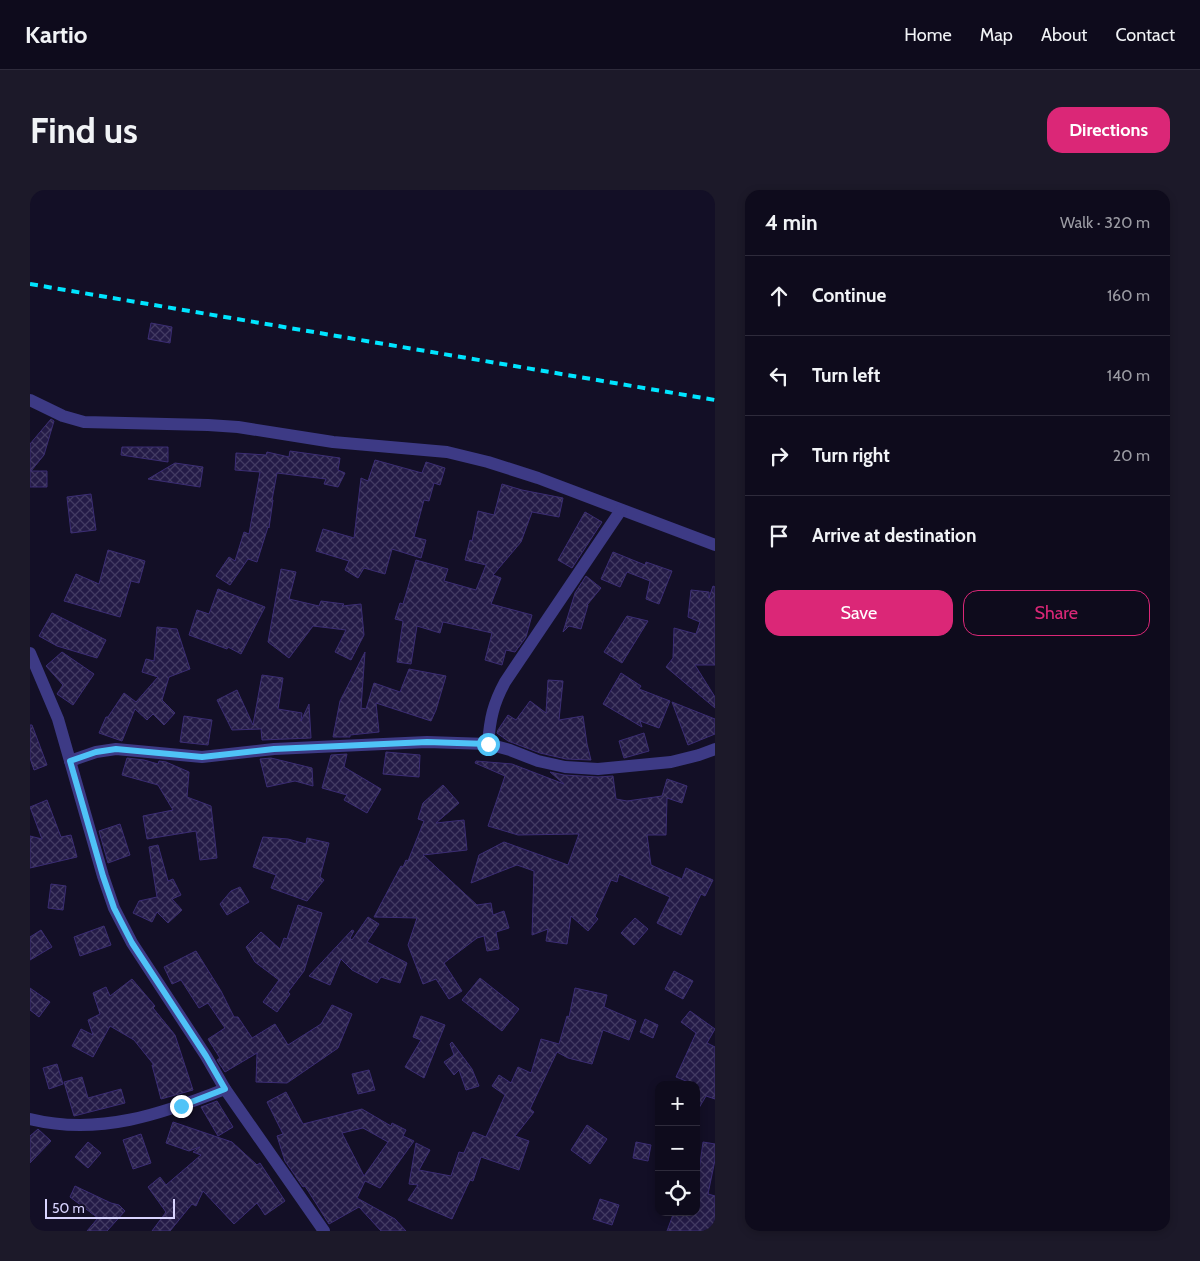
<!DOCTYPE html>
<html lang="en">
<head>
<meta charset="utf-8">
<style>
	:root { --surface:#0e0b1c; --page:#1c1929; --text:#f1f3f6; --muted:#9b9ba3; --line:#2e2b3b; --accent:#db2777 }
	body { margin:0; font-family:Cabin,sans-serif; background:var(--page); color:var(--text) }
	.controls { position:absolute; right:15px; bottom:15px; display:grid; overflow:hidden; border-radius:10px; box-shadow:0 2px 8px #0003 }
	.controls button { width:45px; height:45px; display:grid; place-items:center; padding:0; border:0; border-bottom:1px solid var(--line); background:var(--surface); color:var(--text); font:25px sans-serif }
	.scale { position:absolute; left:15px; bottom:12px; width:130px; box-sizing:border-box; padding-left:5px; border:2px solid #d9d4ff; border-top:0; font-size:14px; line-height:18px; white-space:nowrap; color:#d9d4ff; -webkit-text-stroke:4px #130f26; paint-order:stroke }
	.stop { position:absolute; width:15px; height:15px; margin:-11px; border:4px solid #4fc3f7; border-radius:50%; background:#fff }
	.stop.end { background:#4fc3f7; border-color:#fff; box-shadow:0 1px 5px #0008 }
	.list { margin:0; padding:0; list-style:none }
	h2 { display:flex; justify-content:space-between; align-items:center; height:65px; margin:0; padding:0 20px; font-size:21px }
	h2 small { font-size:16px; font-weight:400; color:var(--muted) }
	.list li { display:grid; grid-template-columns:32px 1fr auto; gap:15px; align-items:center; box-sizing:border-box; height:80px; padding:0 20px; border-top:1px solid var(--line) }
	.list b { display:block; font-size:19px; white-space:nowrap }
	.list em { font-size:16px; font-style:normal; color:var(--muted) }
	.actions { display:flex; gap:10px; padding:15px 20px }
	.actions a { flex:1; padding:11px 0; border:1px solid var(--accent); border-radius:15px; text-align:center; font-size:18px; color:var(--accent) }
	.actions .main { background:var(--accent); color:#fff }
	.icon { flex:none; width:28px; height:28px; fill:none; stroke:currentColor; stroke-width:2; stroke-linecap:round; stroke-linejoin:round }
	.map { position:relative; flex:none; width:685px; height:1041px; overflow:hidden; border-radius:15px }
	header { display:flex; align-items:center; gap:30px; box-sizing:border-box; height:70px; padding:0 25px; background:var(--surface); border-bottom:1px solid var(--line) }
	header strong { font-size:24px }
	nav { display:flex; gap:28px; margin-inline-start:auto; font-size:18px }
	.intro { display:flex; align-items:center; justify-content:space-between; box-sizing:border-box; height:120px; padding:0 30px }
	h1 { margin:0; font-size:35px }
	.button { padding:12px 22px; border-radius:15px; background:var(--accent); color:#fff; font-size:18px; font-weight:700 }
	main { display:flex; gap:30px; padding:0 30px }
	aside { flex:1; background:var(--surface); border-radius:15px; box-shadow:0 2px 8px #0003 }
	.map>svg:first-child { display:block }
	.building { fill:url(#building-cross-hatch); stroke:#3b2d73; fill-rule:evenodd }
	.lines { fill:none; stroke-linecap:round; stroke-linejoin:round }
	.minor { stroke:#3d3a85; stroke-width:12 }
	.rail { stroke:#00e5ff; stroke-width:4; stroke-dasharray:8 6; stroke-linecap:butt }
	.route { stroke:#4fc3f7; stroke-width:6 }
</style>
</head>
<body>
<header>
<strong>Kartio</strong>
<nav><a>Home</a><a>Map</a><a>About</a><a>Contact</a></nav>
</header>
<div class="intro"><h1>Find us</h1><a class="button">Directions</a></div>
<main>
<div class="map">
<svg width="685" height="1041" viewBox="0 0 685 1041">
	<defs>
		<pattern id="building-cross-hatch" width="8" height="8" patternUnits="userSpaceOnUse" patternTransform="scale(1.25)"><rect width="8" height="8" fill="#241b47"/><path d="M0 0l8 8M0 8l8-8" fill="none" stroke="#433b63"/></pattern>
	</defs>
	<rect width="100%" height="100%" fill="#130f26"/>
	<!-- building -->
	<g class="building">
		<polygon points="121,133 142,137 140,153 118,149"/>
		<polygon points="21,229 24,231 14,265 1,281 17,281 17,297 0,297 0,254"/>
		<polygon points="92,257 138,257 138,272 91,265"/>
		<polygon points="260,261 310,268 308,280 315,283 308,297 294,294 296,289 247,283 242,310 243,310 239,338 238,337 227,372 218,369 200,395 186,386 199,367 205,371 214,342 219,344 230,282 205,280 206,263 236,265 237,262 259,267"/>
		<polygon points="345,270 392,283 396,272 415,278 410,295 404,293 399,311 394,310 384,347 396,350 391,368 362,359 355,384 334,378 328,388 315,380 319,371 286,361 293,339 324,348 331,288 338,291"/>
		<polygon points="145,273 173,277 170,297 118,289"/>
		<polygon points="472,294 492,300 533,308 529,327 502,322 491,352 463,385 471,388 461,414 502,425 496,447 485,462 476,460 472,475 455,470 462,443 413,432 410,443 387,436 381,474 367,472 373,431 365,429 370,413 373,414 386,370 418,379 414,391 446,400 456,375 435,370 440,350 442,351 448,321 464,325"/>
		<polygon points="61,304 66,340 41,343 37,307"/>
		<polygon points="555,322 572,332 542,378 528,370"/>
		<polygon points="78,360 115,371 109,393 101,391 90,427 34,411 46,384 69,394"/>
		<polygon points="583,362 615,375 616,372 642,381 629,414 616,409 620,391 597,382 590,397 571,389"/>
		<polygon points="251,379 266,382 259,409 289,416 291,411 314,414 312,416 331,414 334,445 321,470 305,462 316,440 283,436 259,468 238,452"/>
		<polygon points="556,386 571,398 557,415 558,415 551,439 539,436 533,442 545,403"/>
		<polygon points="683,396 685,397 685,475 665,475 685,507 685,518 636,477 643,468 644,438 666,444 670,432 658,427 661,400 679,402 679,408"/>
		<polygon points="188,399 235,417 211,464 198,457 197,459 159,445 167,420 179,424"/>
		<polygon points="22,423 76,450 67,468 27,456 9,446"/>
		<polygon points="597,426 618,431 592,473 574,462"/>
		<polygon points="127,437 147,439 160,479 139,487 132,510 145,523 134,535 123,524 117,530 105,519 92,551 69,543 76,527 78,527 94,503 106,512 128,487 112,482 116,469 124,471"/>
		<polygon points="32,462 64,484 43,515 27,504 33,495 16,476"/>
		<polygon points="335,462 331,518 336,519 344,493 370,502 379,479 416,486 406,520 401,531 346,513 349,542 320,545 320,547 303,547 310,511"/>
		<polygon points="591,483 611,496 609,499 640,511 629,538 610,531 612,537 573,514"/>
		<polygon points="232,485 253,488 248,519 272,523 271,531 279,514 281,548 232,550 231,539 202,540 187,510 207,500 223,535"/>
		<polygon points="518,490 533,491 529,530 553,526 557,554 561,570 536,569 510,563 478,551 467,543 468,540 478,525 486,530 500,511 516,523"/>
		<polygon points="642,512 685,529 685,544 658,555"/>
		<polygon points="154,526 182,530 178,555 150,552"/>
		<polygon points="0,535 2,535 17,575 4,580 0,568"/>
		<polygon points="614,543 619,561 594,568 589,551"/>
		<polygon points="356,562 390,565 389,587 353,584"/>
		<polygon points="317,564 314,577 351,599 337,623 314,610 317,605 292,598 301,565"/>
		<polygon points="97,568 114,570 128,574 129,571 136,572 159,582 157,607 181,616 187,668 170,670 166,641 117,649 113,626 143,620 128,595 92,585"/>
		<polygon points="241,568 282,578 283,596 265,591 237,597 230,569"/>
		<polygon points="446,571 482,574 534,594 520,582 534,585 568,587 583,586 586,609 597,611 632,606 637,589 657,596 652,613 637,608 636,645 617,645 621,675 652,689 656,678 683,690 675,706 671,704 651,745 627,733 640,707 589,684 587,692 581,690 565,726 568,729 558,741 541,726 537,754 516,751 518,739 502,745 504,681 487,675 441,693 449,665 474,652 538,675 549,644 488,645 458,636 475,586 445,573"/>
		<polygon points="413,595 429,613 406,633 434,630 437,660 393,665 448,716 447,715 461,713 463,725 474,721 479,738 466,742 469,759 457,761 454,746 447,748 414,773 432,801 419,809 406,789 393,794 378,755 387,728 344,727 371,676 373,677 376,670 378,671 394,631 388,629 393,613"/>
		<polygon points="17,610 31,647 41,645 47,667 0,678 0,646 12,649 0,617"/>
		<polygon points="90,634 100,665 78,673 69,641"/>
		<polygon points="233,647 258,649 276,654 277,648 299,653 290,687 294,690 277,711 241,698 246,685 223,677"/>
		<polygon points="128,655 138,691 143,689 151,705 142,709 152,720 138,733 127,722 122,732 103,723 109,711 127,707 119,657"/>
		<polygon points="21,694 36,696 33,720 18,718"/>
		<polygon points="210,697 219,712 197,725 190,714 201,701"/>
		<polygon points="268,715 292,723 274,781 258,802 260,804 247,822 233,812 249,790 225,772 216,757 231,742 250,759 254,748 257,749"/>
		<polygon points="338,727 349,734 337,752 377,773 370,793 351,787 347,793 322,780 311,769 300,795 279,786 322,740 324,741 320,748 322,750"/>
		<polygon points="605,728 618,739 604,755 591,743"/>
		<polygon points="74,736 81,755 50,766 44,747"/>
		<polygon points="11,740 22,757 0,770 0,747"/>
		<polygon points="166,761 191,801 204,827 208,827 222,848 245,834 258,855 291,834 302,815 322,824 308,858 257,893 226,892 227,863 195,882 187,870 190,868 178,849 195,838 178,813 169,818 151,790 142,794 134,777"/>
		<polygon points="644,781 663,791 653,809 635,799"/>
		<polygon points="450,788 489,819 472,841 432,810"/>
		<polygon points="102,789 125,816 123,818 145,845 163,900 131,909 122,875 124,875 104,850 80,836 63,867 42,856 51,839 63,845 58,830 70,824 63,803 76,797 80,806"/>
		<polygon points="0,798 20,812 9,827 0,820"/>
		<polygon points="545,798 577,805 574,817 606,831 599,850 573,840 562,874 538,868 527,862 500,919 504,922 485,946 499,951 489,980 451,967 443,991 440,990 422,1029 378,1010 388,995 379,994 386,953 400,960 389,980 421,986 429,962 434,963 443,942 456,947 475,905 462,896 469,885 481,893 488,877 501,883 511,849 529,854 537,826 539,827"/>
		<polygon points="660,821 685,839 677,853 685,857 685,909 676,906 666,923 666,895 646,887 666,843 651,832"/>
		<polygon points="391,826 415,835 394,888 375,877 391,850 383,847"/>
		<polygon points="615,829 628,835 623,848 610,842"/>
		<polygon points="422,852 442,879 449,896 436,900 429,880 424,885 414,872 424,865 420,854"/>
		<polygon points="27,874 33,894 19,899 13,878"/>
		<polygon points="339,880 345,900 328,904 322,884"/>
		<polygon points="52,887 58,908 91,899 95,913 44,926 34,892"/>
		<path d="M 256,902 L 273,934 L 332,919 L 361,936 L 362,933 L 376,940 L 373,946 L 384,951 L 350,998 L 335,991 L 327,1008 L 365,1029 L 376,1041 L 351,1041 L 329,1017 L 299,1034 L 275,996 L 273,997 L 255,971 L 247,946 L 253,944 L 237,912 ZM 333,938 L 358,952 L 334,986 L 312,943 Z"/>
		<polygon points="187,911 203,937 188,946 171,917"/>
		<polygon points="143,932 202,952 227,975 230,973 255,1011 235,1025 227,1013 204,1034 173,1001 166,1016 162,1014 140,1041 122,1041 136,1022 118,997 130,987 136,995 171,965 163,962 170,957 159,961 136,953"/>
		<polygon points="557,935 577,949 560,974 541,960"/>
		<polygon points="8,939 21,951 0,973 0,946"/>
		<polygon points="111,944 121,973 103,979 93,950"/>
		<polygon points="58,952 71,963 58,978 45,967"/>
		<polygon points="606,952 621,955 618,971 603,968"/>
		<polygon points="673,952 685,954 685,970 678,1004 685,1006 685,1041 637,1041 644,1022 666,1022 666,980 669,981"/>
		<polygon points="45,996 81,1013 89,1015 95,1021 77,1041 57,1041 68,1028 40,1007"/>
		<polygon points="570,1009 589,1015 582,1035 563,1029"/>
	</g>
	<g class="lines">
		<!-- minor -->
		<g class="minor">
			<polyline points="0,210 33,226 54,232 178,235 208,237 303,252 417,262 458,272 508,288 685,355"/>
			<polyline points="0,463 28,529 73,686 84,718 102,753 176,866 195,899 294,1041"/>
			<path d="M 458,554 C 460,529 463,514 475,492 L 591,320"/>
			<polyline points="40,571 66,562 86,559 172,567 244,559 397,552 458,554 480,560 508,571 535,577 568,579 641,572 669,565 685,559"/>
			<path d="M 0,929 C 69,946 132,924 195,899"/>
		</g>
		<!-- rail -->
		<polyline class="rail" points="0,94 685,210"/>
	</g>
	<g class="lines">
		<!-- route -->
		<polyline class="route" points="151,916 195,899 176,866 102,753 84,718 73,686 40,571 66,562 86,559 172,567 244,559 332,555 397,552 458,554"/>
	</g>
</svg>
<div class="controls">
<button>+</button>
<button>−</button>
<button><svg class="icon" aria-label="locate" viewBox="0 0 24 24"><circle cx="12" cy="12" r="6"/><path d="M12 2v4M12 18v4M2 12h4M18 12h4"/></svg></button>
</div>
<div class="scale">50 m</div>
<div class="stop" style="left:458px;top:554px"></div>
<div class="stop end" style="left:151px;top:916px"></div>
</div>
<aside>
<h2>4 min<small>Walk · 320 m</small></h2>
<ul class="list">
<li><svg class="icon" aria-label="ahead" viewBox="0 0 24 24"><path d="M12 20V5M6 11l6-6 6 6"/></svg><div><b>Continue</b></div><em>160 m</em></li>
<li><svg class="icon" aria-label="left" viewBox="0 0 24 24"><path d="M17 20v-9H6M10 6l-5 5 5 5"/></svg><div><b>Turn left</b></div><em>140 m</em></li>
<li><svg class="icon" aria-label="right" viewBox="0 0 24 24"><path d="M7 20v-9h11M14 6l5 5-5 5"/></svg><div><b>Turn right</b></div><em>20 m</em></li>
<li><svg class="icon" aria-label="arrive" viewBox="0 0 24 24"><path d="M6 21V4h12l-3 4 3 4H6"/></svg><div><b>Arrive at destination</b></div></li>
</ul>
<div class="actions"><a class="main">Save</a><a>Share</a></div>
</aside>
</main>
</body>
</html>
